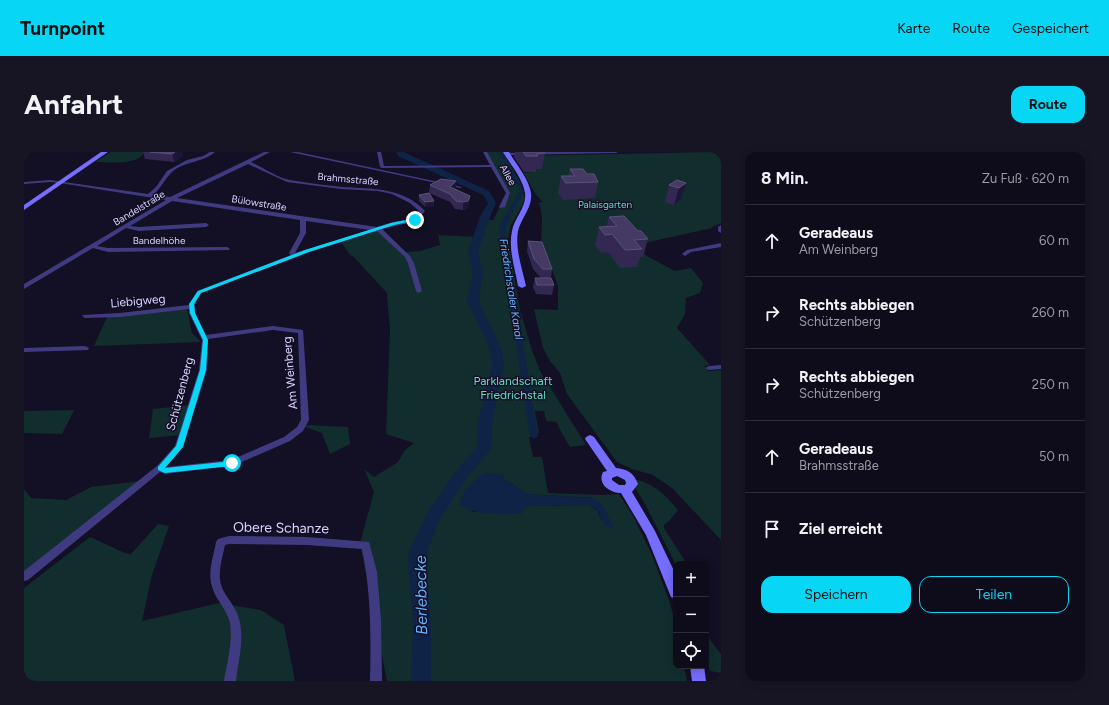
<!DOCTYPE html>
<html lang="de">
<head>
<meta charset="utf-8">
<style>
	:root { --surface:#0e0b1b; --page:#171424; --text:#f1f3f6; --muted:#9b9ba3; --line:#2e2b3a; --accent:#07d6f5 }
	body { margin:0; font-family:Figtree,sans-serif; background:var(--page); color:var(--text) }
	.controls { position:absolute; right:12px; bottom:12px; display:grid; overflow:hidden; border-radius:8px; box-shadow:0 2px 10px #0003 }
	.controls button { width:36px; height:36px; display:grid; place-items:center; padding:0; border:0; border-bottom:1px solid var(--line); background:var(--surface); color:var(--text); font:20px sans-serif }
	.stop { position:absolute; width:12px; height:12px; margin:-9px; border:3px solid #07d6f5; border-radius:50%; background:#fff }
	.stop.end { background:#07d6f5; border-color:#fff; box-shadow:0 1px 4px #0008 }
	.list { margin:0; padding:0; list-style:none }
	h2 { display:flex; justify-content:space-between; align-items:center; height:52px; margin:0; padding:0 16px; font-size:17px }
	h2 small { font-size:13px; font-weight:400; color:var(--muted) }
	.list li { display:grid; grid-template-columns:26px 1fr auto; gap:12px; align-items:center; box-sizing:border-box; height:72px; padding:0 16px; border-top:1px solid var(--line) }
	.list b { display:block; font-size:15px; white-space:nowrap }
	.list p { margin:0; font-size:13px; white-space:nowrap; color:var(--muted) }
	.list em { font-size:13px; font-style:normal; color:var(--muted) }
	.actions { display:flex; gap:8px; padding:12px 16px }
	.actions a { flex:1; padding:9px 0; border:1px solid var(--accent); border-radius:12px; text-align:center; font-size:14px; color:var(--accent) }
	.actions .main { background:var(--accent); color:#111 }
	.icon { flex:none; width:22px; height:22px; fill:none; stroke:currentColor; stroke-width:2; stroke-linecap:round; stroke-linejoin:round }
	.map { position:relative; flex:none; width:697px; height:529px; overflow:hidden; border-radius:12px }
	header { display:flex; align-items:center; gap:24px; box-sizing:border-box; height:56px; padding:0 20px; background:var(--accent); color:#111 }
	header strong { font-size:19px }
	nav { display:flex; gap:22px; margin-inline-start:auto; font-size:14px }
	.intro { display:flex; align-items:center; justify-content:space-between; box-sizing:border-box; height:96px; padding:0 24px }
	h1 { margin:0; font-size:28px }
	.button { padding:10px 18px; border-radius:12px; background:var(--accent); color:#111; font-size:14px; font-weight:700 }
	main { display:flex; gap:24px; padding:0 24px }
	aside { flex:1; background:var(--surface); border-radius:12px; box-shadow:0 2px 10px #0003 }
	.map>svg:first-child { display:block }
	.green { fill:#122d2d; fill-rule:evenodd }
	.water { fill:#0f2347 }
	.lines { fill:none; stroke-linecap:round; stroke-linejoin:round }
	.stream-far1 { stroke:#0f2347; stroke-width:1.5 }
	.stream { stroke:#0f2347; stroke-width:2 }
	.canal { fill:#0f2347; fill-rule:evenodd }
	.river { fill:#0f2347; fill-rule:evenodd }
	.minor { fill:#403b81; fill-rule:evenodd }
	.secondary { fill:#756dfb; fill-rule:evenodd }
	.wall { fill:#322851 }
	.shaded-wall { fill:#1e1637 }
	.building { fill:#443a64; stroke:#5b527c }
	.route { fill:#07d6f5 }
	.labels { text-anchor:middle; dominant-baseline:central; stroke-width:3; stroke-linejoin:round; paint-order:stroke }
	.far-street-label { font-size:10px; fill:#d9d3fe; stroke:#130f24 }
	.far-park-label { font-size:10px; fill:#61dcc1; stroke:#130f24 }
	.far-water-label { font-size:11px; font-style:italic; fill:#64b0fb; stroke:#130f24 }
	.street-label { font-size:12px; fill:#d9d3fe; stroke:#130f24 }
	.park-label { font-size:12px; fill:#61dcc1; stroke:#130f24 }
	.near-street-label { font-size:14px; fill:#d9d3fe; stroke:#130f24 }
	.near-water-label { font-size:16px; font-style:italic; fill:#64b0fb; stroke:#130f24 }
</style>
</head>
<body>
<header>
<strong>Turnpoint</strong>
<nav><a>Karte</a><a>Route</a><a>Gespeichert</a></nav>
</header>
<div class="intro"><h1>Anfahrt</h1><a class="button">Route</a></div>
<main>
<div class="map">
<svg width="697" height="529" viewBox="0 0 697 529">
	<rect width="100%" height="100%" fill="#130f24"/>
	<!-- green -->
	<g class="green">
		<path d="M 87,0 L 120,0 C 115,14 83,10 71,10 Z"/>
		<path d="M 462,0 L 479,0 L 496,30 L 501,46 L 498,54 L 487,73 L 484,87 L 496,158 L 507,195 L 516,219 L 562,293 L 546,295 L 535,276 L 533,270 L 522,269 L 520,259 L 511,259 L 515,281 L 512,281 L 512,285 L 505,285 L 509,305 L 518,305 L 524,341 L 578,343 L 595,342 L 609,364 L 628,403 L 646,451 L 652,474 L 652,514 L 660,514 L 663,529 L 363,529 L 336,391 L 350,340 L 340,317 L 350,325 L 374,310 L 381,298 L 390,291 L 362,282 L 366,178 L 363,141 L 329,104 L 327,104 L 317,90 L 355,79 L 381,100 L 396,99 L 416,93 L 414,83 L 453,85 L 457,67 L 469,68 L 483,41 ZM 477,322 L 480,327 L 503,342 L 570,346 L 578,369 L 573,358 L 565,353 L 504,354 L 447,360 Z"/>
		<polygon points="690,0 697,4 697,71 688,75 688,76 611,93 623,104 651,119 667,116 679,131 676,141 662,146 661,162 653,176 686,213 680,214 685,219 697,218 697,388 648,336 629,323 608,317 593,310 543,242 536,221 526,209 519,196 510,157 534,158 534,134 521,98 517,95 518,66 516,53 514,51 519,50 512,43 500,22 498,21 511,20 510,17 518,17 503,5 487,4"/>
		<polygon points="163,157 168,181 177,190 70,194 83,165"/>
		<polygon points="166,253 156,283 125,286 129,257"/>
		<polygon points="50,258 38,282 0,281 0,259"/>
		<polygon points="283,273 324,275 326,292 306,302 298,281 281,275"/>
		<path d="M 613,328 C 630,331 643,345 654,358 L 645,369 L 640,373 L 640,376 L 663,412 L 652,413 L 621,352 L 610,334 Z"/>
		<polygon points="116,329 0,420 0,337 7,346 42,348 67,335"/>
		<polygon points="134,372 145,374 128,423 118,469 195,451 237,458 260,473 271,529 0,529 0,436 66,385 101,401 107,402"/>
		<polygon points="682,465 686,488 697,502 697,521 686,519 682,501"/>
	</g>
	<!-- water -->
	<path class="water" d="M 460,321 L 477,322 L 480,327 L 503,342 L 570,346 L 579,353 L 590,377 C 574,371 582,369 573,358 C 572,356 567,354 565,353 L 504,354 L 497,362 C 475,362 456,364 435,353 C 439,336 447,332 460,321 Z"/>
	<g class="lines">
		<!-- stream-far1 -->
		<polyline class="stream-far1" points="476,89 478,90"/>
		<!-- stream -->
		<polyline class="stream" points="476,89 479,90"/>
		<!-- canal -->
		<polygon class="canal" points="474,0 478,0 500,39 485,67 481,77 514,284 510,287 506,284 475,77 479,67 496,39"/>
		<!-- river -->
		<polygon class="river" points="372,0 380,0 465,39 472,51 466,65 454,99 459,121 455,149 478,199 480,214 468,270 467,297 443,326 416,367 403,400 402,412 407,470 407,529 387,529 389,470 384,412 385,400 403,361 433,318 453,295 454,270 468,214 466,199 461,186 443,149 449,121 444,99 456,65 464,51 459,43 374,4"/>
		<!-- minor -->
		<g class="minor">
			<path d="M 186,0 L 191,0 C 179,11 159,9 147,21 C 140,28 138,35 129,43 L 146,45 L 240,0 L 246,0 L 227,10 C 238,15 254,26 266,28 C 283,31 301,33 318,35 C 348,37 379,35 401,59 L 393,69 L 358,77 L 386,104 L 390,111 L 398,139 L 395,141 L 392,139 L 384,111 L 381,105 L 353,79 L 285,100 L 177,141 L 171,152 L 171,161 L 182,183 L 249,174 L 279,178 L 285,268 L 279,279 L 266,289 L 211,313 L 141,322 L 136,320 L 4,428 L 0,429 L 0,419 L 133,314 L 151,294 L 175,218 L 178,188 L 165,161 L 165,157 L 96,165 L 61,166 L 58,164 L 59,163 L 96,161 L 165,153 L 173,139 L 267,103 L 265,101 L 276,81 L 276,68 L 148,49 L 106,74 L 115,75 L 182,71 L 185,73 L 182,75 L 115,79 L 102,76 L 73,94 L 84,96 L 203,95 L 206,97 L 205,98 L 84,100 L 69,96 L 0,137 L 0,132 L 142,48 L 36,31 L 26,30 L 0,32 L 0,30 L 26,28 L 124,42 L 132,35 L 143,19 L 163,8 L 179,4 ZM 224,12 L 263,30 L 317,37 L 354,39 L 368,42 L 386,51 L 395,59 L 389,67 L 369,70 L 353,75 L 153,46 ZM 282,69 L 346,78 L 271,101 L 282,81 ZM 249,178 L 274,181 L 277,268 L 273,275 L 260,285 L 207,308 L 142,315 L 159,295 L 183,218 L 184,187 Z"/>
			<polygon points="266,0 274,0 438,35 436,36"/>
			<polygon points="353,0 357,0 360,14 466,13 459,0 463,0 486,41 481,55 476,56 475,55 482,41 467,15 358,16 356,15"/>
			<polygon points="519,0 594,0 592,1 483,3 481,2 483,1"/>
			<polygon points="692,0 697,0 697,2"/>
			<polygon points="697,73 697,81 694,79 694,75"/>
			<polygon points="697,91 697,95 667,100 661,104 658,102 663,98"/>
			<polygon points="61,194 65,196 64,198 0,200 0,196"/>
			<polygon points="697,213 697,217 685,218 681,216 685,214"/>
			<path d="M 205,384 L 283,385 L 345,390 L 353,420 L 357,468 L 358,529 L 346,529 C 347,484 347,440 338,397 L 283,393 L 205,392 L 201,393 C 198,408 192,423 199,438 C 205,449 214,458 216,471 C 220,490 214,510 212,529 L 200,529 C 203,510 209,490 206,471 C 204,462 198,454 193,446 C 181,425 188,412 192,390 L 194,387 Z"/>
		</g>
		<!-- secondary -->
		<g class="secondary">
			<polygon points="77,0 84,0 0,58 0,53"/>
			<path d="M 479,0 L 485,0 C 492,12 505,27 507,41 C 509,55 497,66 494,79 C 491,97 498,116 502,134 L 498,136 L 494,134 C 491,116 484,97 488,79 C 490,66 503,55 501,41 C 499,27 486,12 479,0 Z"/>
			<path d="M 566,283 L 570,285 L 592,316 C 603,317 610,321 614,332 L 608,340 L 631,379 L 652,423 L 652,447 L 647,445 L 622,383 L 597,341 C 586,341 573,332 579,320 L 583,319 L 561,287 L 562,285 ZM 593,324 L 601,328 L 602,331 L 601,333 L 595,333 L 588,328 L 588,326 Z"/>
			<polygon points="666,514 680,514 682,529 668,529"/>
		</g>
	</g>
	<!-- wall -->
	<g class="wall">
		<polygon points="119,0 158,0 159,4 150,10 121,7"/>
		<polygon points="491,0 520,0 521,1 518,17 512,17 512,20 500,20 490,5"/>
		<polygon points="546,17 563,22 574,30 571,46 539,48 534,41 537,24 544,24"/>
		<polygon points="653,28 657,47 650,53 641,50 645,33"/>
		<polygon points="406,33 432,37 431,37 446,44 445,52 443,57 439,58 431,57 426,50 405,41"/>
		<polygon points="395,43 410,54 401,55 395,49"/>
		<polygon points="585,65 614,79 624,87 619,105 616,105 613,115 596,116 584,100 577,101 571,93 575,75 582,75"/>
		<polygon points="504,89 528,117 527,126 530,133 528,143 512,142 509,135 511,126 517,126 509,117 503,99"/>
	</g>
	<!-- shaded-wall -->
	<g class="shaded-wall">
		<polygon points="151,0 158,0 159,4 150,10 148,2"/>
		<polygon points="432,29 432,37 425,42 426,35"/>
		<polygon points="662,31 657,47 650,53 655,36"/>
		<polygon points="446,44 445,52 443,57 439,58 439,50"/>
		<polygon points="410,49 410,54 401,55 401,50"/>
	</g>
	<!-- building -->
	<g class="building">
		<polygon points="126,0 151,0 148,2"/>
		<polygon points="499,0 520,0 521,1 512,2 514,4 502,4"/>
		<polygon points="546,17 559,17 563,22 570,22 574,30 542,31 537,24 551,24"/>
		<polygon points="417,27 432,29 426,35 446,44 444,49 439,50 432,49 426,42 406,33"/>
		<polygon points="653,28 662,31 655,36 645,33"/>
		<polygon points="405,41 410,49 401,50 395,43"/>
		<polygon points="600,64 614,79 617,79 624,87 610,88 618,97 601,98 588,82 581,83 575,75 593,74 585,65"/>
		<polygon points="504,89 518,90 528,117 519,117 510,107"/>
		<polygon points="511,126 527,126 530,133 513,133"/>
	</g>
	<!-- route -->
	<polygon class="route" points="391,66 393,68 370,73 285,100 177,141 170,152 171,161 184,188 182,218 159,295 141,316 208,309 212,311 208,314 141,321 134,318 134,315 152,294 176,218 179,188 166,161 165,152 174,139 281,98 367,71"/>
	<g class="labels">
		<!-- far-street labels -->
		<g class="far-street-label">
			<text transform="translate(484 23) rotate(61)">Allee</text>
			<text transform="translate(324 27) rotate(5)">Brahmsstraße</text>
			<text transform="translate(235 51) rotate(9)">Bülowstraße</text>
			<text transform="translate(115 56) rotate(-31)">Bandelstraße</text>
			<text x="135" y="88">Bandelhöhe</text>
		</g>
		<!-- far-park labels -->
		<g class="far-park-label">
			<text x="581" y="52">Palaisgarten</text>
		</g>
		<!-- far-water labels -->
		<g class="far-water-label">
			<text transform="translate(487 137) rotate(81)">Friedrichstaler Kanal</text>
		</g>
		<!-- street labels -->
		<g class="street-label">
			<text transform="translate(114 149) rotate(-5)">Liebigweg</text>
			<text transform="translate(266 221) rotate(-95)">Am Weinberg</text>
			<text transform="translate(156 242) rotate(-75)">Schützenberg</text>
		</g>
		<!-- park labels -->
		<g class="park-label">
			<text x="489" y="229">Parklandschaft<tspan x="489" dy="14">Friedrichstal</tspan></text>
		</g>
		<!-- near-street labels -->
		<g class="near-street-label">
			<text transform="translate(257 376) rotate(1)">Obere Schanze</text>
		</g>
		<!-- near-water labels -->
		<g class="near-water-label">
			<text transform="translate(397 443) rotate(-91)">Berlebecke</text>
		</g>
	</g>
</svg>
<div class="controls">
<button>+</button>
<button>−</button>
<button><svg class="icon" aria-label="locate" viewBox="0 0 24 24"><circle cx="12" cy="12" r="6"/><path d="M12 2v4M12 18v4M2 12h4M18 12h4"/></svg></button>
</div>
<div class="stop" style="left:208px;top:311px"></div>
<div class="stop end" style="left:391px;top:68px"></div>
</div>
<aside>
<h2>8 Min.<small>Zu Fuß · 620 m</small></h2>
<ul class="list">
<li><svg class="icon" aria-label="ahead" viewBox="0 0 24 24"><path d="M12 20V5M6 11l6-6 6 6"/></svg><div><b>Geradeaus</b><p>Am Weinberg</p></div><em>60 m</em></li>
<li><svg class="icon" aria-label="right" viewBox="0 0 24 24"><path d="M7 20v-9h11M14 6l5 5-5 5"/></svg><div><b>Rechts abbiegen</b><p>Schützenberg</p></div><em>260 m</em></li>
<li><svg class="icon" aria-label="right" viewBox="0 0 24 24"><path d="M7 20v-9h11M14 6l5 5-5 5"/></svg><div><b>Rechts abbiegen</b><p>Schützenberg</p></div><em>250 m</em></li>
<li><svg class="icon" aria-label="ahead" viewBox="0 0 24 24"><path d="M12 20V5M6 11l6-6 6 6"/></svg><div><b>Geradeaus</b><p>Brahmsstraße</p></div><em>50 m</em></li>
<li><svg class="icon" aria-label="arrive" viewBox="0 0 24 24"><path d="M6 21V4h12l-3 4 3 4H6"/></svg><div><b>Ziel erreicht</b></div></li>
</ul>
<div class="actions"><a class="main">Speichern</a><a>Teilen</a></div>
</aside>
</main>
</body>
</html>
